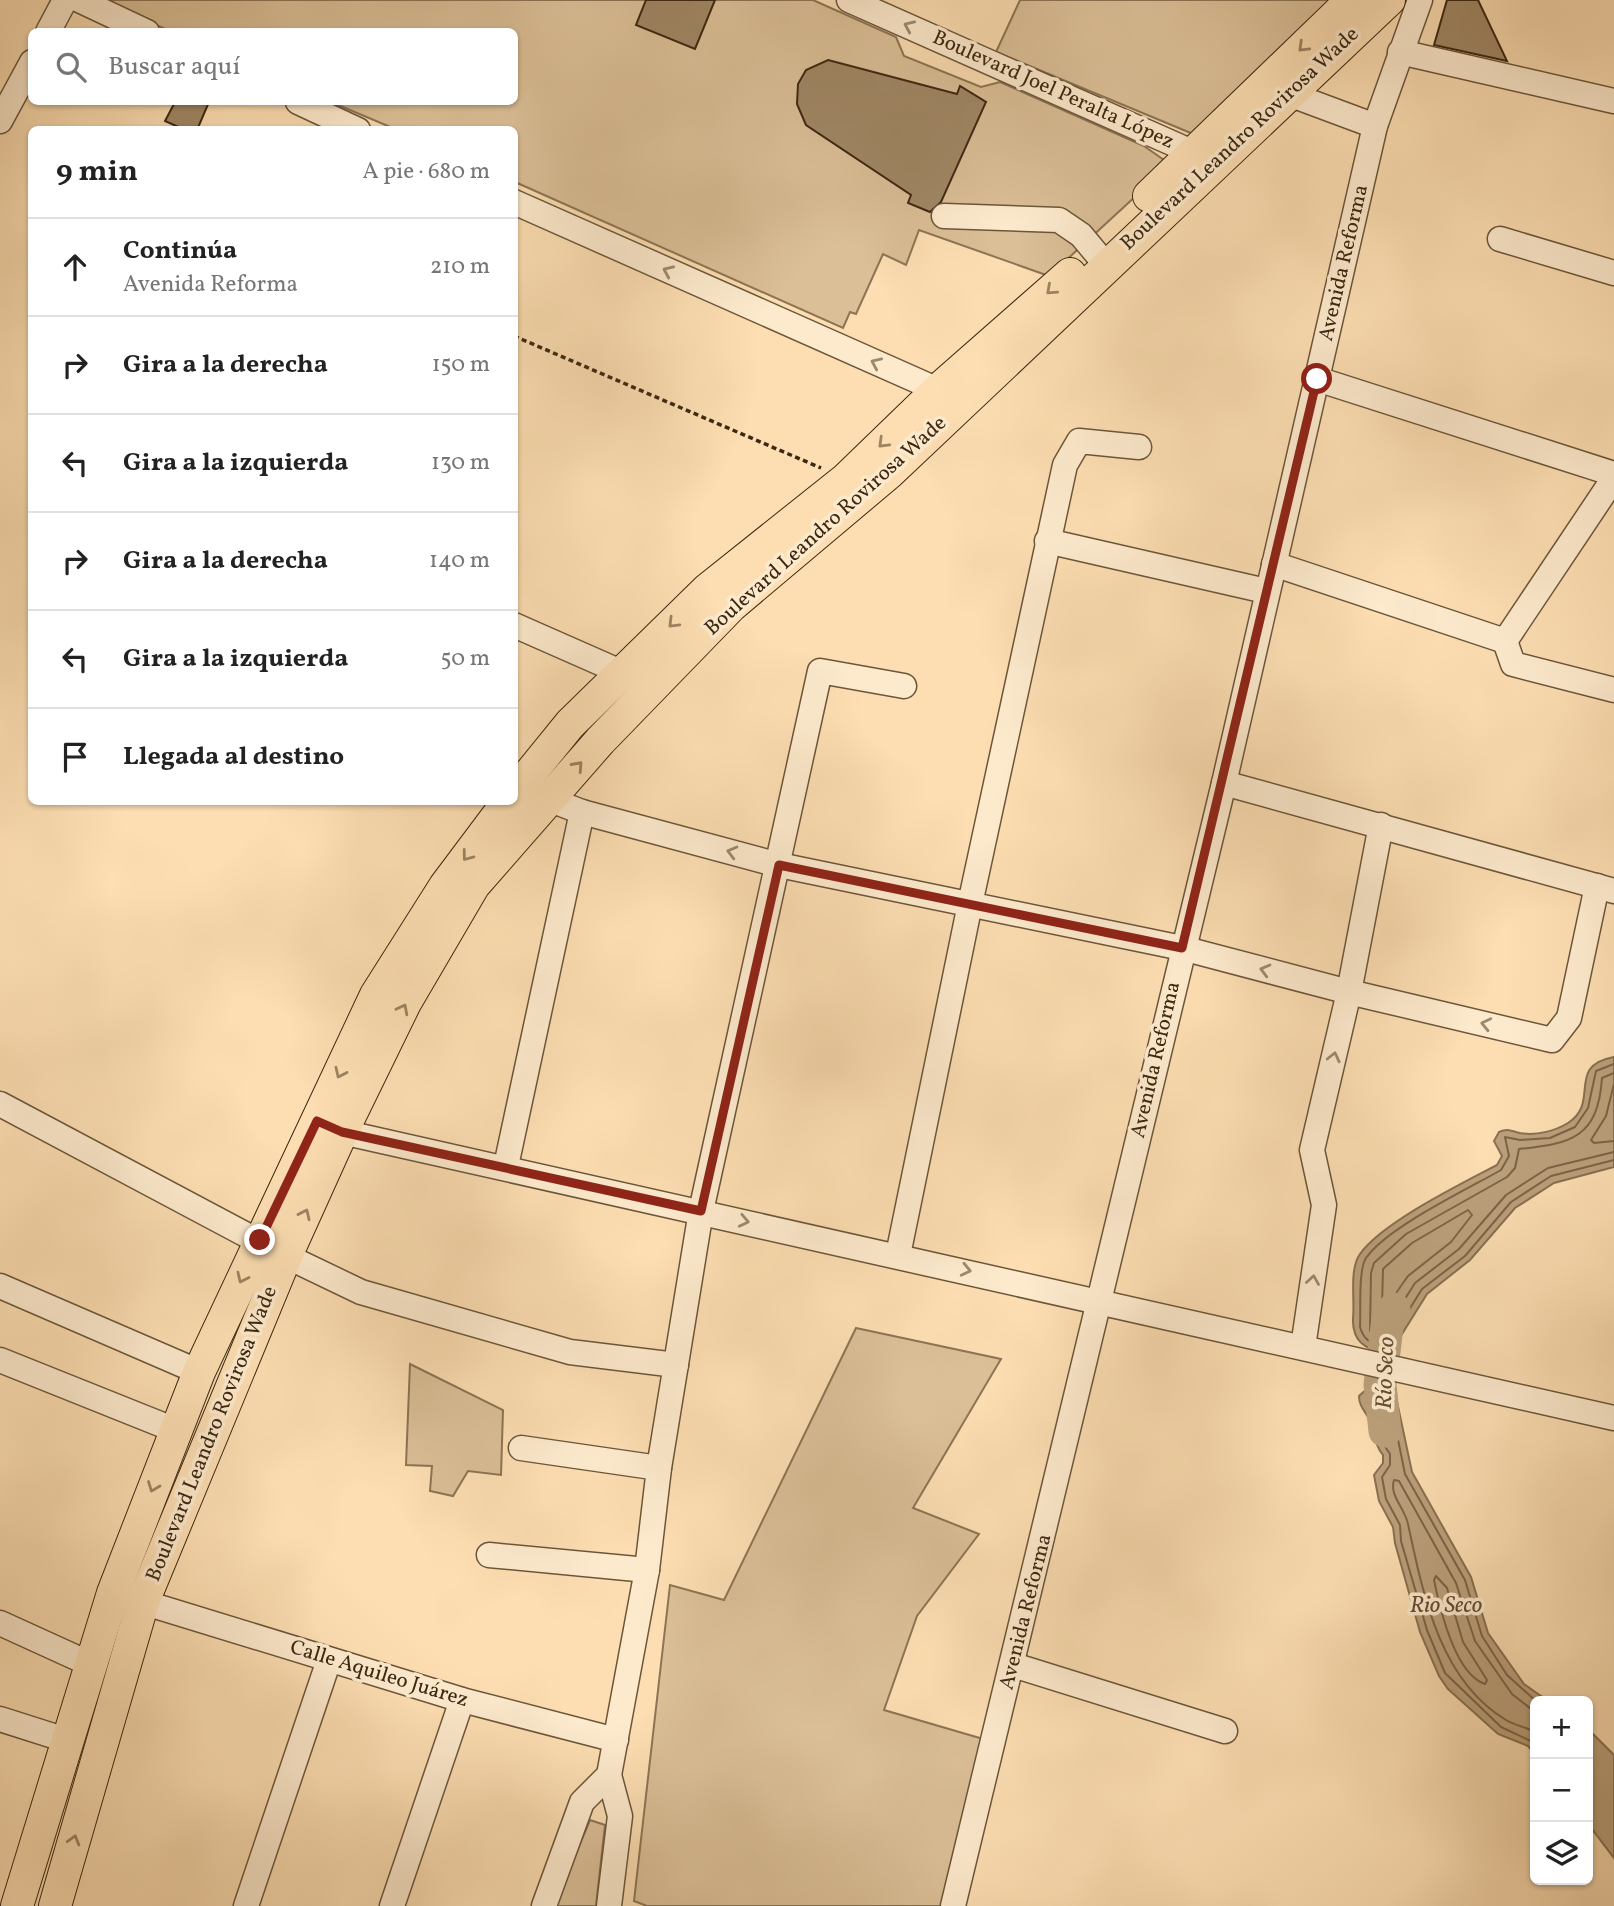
<!DOCTYPE html>
<html lang="es">
<head>
<meta charset="utf-8">
<style>
	:root { --surface:#fff; --page:#f2f2f2; --text:#222; --muted:#767676; --line:#e0e0e0 }
	body { margin:0; font-family:Vollkorn,serif; background:var(--page); color:var(--text) }
	.controls { position:absolute; right:21px; bottom:21px; display:grid; overflow:hidden; border-radius:10px; box-shadow:0 2px 5px #0004 }
	.controls button { width:63px; height:63px; display:grid; place-items:center; padding:0; border:0; border-bottom:2px solid var(--line); background:var(--surface); color:var(--text); font:35px sans-serif }
	.stop { position:absolute; width:21px; height:21px; margin:-16px; border:5px solid #8f2418; border-radius:50%; background:#fff }
	.stop.end { background:#8f2418; border-color:#fff; box-shadow:0 2px 7px #0008 }
	.list { margin:0; padding:0; list-style:none }
	h2 { display:flex; justify-content:space-between; align-items:center; height:91px; margin:0; padding:0 28px; font-size:30px }
	h2 small { font-size:23px; font-weight:400; color:var(--muted) }
	.list li { display:grid; grid-template-columns:46px 1fr auto; gap:21px; align-items:center; box-sizing:border-box; height:98px; padding:0 28px; border-top:2px solid var(--line) }
	.list b { display:block; font-size:26px; white-space:nowrap }
	.list p { margin:0; font-size:23px; white-space:nowrap; color:var(--muted) }
	.list em { font-size:23px; font-style:normal; color:var(--muted) }
	.icon { flex:none; width:38px; height:38px; fill:none; stroke:currentColor; stroke-width:2; stroke-linecap:round; stroke-linejoin:round }
	.map { position:relative; flex:none; width:1614px; height:1906px; overflow:hidden }
	.search { position:absolute; background:var(--surface); box-shadow:0 2px 5px #0004; left:28px; top:28px; width:490px; height:77px; display:flex; align-items:center; gap:18px; box-sizing:border-box; padding:0 24px; border-radius:10px; color:var(--muted); font-size:26px }
	.panel { position:absolute; background:var(--surface); box-shadow:0 2px 5px #0004; left:28px; top:126px; width:490px; height:679px; border-radius:10px }
	.map>svg:first-child { display:block }
	.green { fill:#dbbf97; stroke:#8c7454; stroke-width:2 }
	.water { fill:#bba07b; stroke:#887051; stroke-width:2 }
	.lines { fill:none; stroke-linecap:round; stroke-linejoin:round }
	.shore { stroke:#7c6446; stroke-width:2 }
	.river { stroke:#bba07b; stroke-width:33 }
	.building { fill:#a08765; stroke:#3c2811; stroke-width:2 }
	.minor-casing { stroke:#6c5639; stroke-width:27 }
	.major-casing { stroke:#3c2811; stroke-width:34 }
	.path { stroke:#3c2811; stroke-width:3.5; stroke-dasharray:5 3.5; stroke-linecap:butt }
	.minor { stroke:#fdeacd; stroke-width:24 }
	.major { stroke:#fcdeb2; stroke-width:32 }
	.oneway { stroke:#9c896f }
	.oneway2 { stroke:#9c8362 }
	.route { stroke:#8f2418; stroke-width:9 }
	.labels { text-anchor:middle; dominant-baseline:central; stroke-width:7; stroke-linejoin:round; paint-order:stroke }
	.street-label { font-size:21px; fill:#3c2811; stroke:#fdeacd }
	.water-label { font-size:23px; font-style:italic; fill:#624c31; stroke:#fdeacd }
</style>
</head>
<body>
<div class="map">
<svg width="1614" height="1906" viewBox="0 0 1614 1906">
	<rect width="100%" height="100%" fill="#fcdeb2"/>
	<filter id="stains"><feTurbulence type="fractalNoise" baseFrequency=".00286" numOctaves="4"/><feColorMatrix values="0 0 0 0 .2 0 0 0 0 .09 0 0 0 0 .02 0 0 0 .5 -.17"/></filter>
	<radialGradient id="worn" r=".72"><stop offset=".6" stop-color="#630" stop-opacity="0"/><stop offset="1" stop-color="#630" stop-opacity=".3"/></radialGradient>
	<!-- green -->
	<g class="green">
		<polygon points="98,0 813,0 896,37 904,56 981,87 1000,82 1144,146 1164,160 1138,194 1049,276 919,230 906,265 883,254 856,314 850,312 843,328 515,182 514,130 395,129 331,102 514,102 514,32 170,31"/>
		<polygon points="1020,0 1355,0 1198,136 996,52"/>
		<polygon points="856,1328 1001,1359 913,1508 979,1534 917,1616 884,1710 990,1741 949,1906 647,1906 634,1901 670,1585 724,1600"/>
		<polygon points="410,1364 503,1410 501,1475 468,1471 453,1496 430,1491 432,1466 406,1465"/>
		<polygon points="590,1820 605,1825 596,1906 554,1906"/>
	</g>
	<!-- water -->
	<g class="water">
		<path d="M 1614,1057 L 1614,1167 L 1554,1183 L 1515,1208 L 1470,1260 L 1427,1294 L 1397,1342 L 1385,1352 C 1364,1350 1352,1340 1353,1318 C 1355,1300 1349,1269 1360,1254 C 1383,1222 1461,1184 1497,1165 L 1502,1156 L 1494,1141 L 1499,1132 C 1508,1128 1511,1131 1520,1133 C 1536,1136 1555,1131 1568,1123 C 1601,1102 1565,1066 1614,1057 Z"/>
		<path d="M 1380,1385 L 1390,1388 L 1396,1397 L 1412,1472 L 1471,1577 L 1488,1633 L 1524,1684 L 1548,1701 L 1535,1701 L 1535,1754 L 1528,1746 L 1498,1734 L 1448,1689 L 1439,1676 L 1420,1632 L 1395,1543 L 1393,1527 L 1379,1501 L 1374,1475 L 1383,1463 L 1383,1455 C 1374,1444 1376,1436 1371,1423 C 1367,1412 1359,1408 1359,1396 L 1368,1388 Z"/>
		<polygon points="1588,1729 1614,1755 1614,1858 1588,1824"/>
	</g>
	<g class="lines">
		<!-- shore -->
		<g class="shore">
			<path d="M 1614,1064 L 1596,1071 L 1588,1108 L 1575,1127 L 1550,1138 L 1520,1140 L 1505,1137 L 1509,1156 L 1501,1170 C 1466,1190 1388,1227 1366,1258 C 1358,1270 1361,1312 1360,1327 C 1363,1338 1370,1344 1381,1345 L 1392,1337 L 1422,1289 L 1465,1256 L 1511,1202 L 1551,1176 L 1614,1160"/>
			<path d="M 1614,1073 L 1602,1078 C 1598,1137 1572,1144 1519,1149 L 1515,1168 L 1507,1177 L 1406,1234 L 1374,1263 L 1371,1273 L 1370,1331 L 1378,1336 L 1384,1332 L 1415,1283 L 1459,1249 L 1506,1195 L 1548,1168 L 1614,1152"/>
			<polyline points="1614,1084 1606,1116 1591,1140 1594,1143 1614,1141"/>
			<polygon points="1468,1210 1472,1215 1451,1242 1408,1276 1387,1306 1382,1307 1383,1269 1412,1243"/>
			<path d="M 1436,1576 L 1447,1588 L 1463,1642 L 1487,1680 L 1485,1684 C 1455,1674 1440,1609 1434,1580 Z"/>
			<path d="M 1535,1712 L 1512,1694 L 1475,1641 L 1456,1583 L 1399,1481 L 1394,1480 C 1389,1496 1405,1508 1408,1524 C 1423,1593 1439,1680 1506,1720 C 1514,1725 1526,1727 1535,1732"/>
			<polyline points="1535,1743 1501,1727 1445,1673 1427,1630 1401,1541 1400,1525 1386,1499 1382,1477 1390,1465 1390,1454 1382,1442 1377,1419 1366,1402 1371,1395 1380,1393 1390,1400 1405,1474 1465,1580 1482,1636 1507,1675 1536,1701"/>
		</g>
		<!-- river -->
		<polyline class="river" points="1385,1431 1380,1385 1388,1318 1394,1309"/>
	</g>
	<!-- building -->
	<g class="building">
		<polygon points="646,0 715,0 695,49 636,25"/>
		<polygon points="1447,0 1478,0 1507,61 1434,45"/>
		<polygon points="828,60 957,94 960,86 986,102 941,202 930,212 908,203 911,195 806,125 797,104 798,84 806,70"/>
		<polygon points="175,102 209,102 197,130 185,130 165,121"/>
	</g>
	<g class="lines">
		<!-- minor casing -->
		<g class="minor-casing">
			<g id="minor">
				<polyline points="79,0 147,32"/>
				<polyline points="849,0 1192,152 1209,156"/>
				<polyline points="48,32 65,0"/>
				<polyline points="1400,52 1614,101"/>
				<polyline points="1289,94 1375,126"/>
				<polyline points="298,102 358,130"/>
				<polyline points="0,121 32,62"/>
				<polyline points="514,202 938,390"/>
				<polyline points="944,216 1059,220 1081,235 1106,265"/>
				<polyline points="1500,239 1614,273"/>
				<polyline points="1317,379 1614,474"/>
				<polyline points="1047,541 1266,591"/>
				<polyline points="1274,564 1505,641"/>
				<polyline points="514,625 623,673"/>
				<polyline points="1505,641 1614,478"/>
				<polyline points="1505,641 1513,664 1614,690"/>
				<polyline points="1224,783 1614,891"/>
				<polyline points="535,790 548,799 582,812 779,865 1182,948 1349,992 1552,1040 1569,1018 1597,886"/>
				<polyline points="0,1104 286,1256 361,1292 570,1352 676,1365"/>
				<polyline points="328,1126 342,1132 1614,1418"/>
				<polyline points="506,1166 582,812"/>
				<polyline points="898,1255 970,904 1065,465 1079,441 1139,447"/>
				<polyline points="0,1286 199,1372"/>
				<polyline points="1303,1347 1324,1205 1312,1150 1349,992 1381,825"/>
				<polyline points="0,1360 175,1430"/>
				<polyline points="521,1448 659,1468"/>
				<polyline points="489,1555 647,1570"/>
				<polyline points="126,1597 462,1700 616,1740"/>
				<polyline points="0,1623 90,1664"/>
				<polyline points="1013,1665 1225,1731"/>
				<polyline points="0,1719 66,1740"/>
				<polyline points="609,1775 620,1816 609,1906"/>
				<polyline points="246,1906 329,1660"/>
				<polyline points="392,1906 462,1700"/>
				<polyline points="544,1906 582,1802 609,1775 647,1570 659,1468 701,1211 820,671 904,686"/>
				<polyline points="953,1906 1224,783 1375,126 1420,0"/>
			</g>
		</g>
		<!-- major casing -->
		<g class="major-casing">
			<g id="major">
				<polyline points="1149,196 1352,0"/>
				<polyline points="514,793 570,724 708,589 846,479 938,390 1070,274"/>
				<polyline points="17,1906 113,1593 199,1372 376,995 445,886 508,802"/>
				<polyline points="55,1906 143,1602 286,1256 342,1132 405,1003 474,885 600,741 731,606 890,472 1389,0"/>
			</g>
		</g>
		<!-- path -->
		<polyline class="path" points="514,336 821,468"/>
		<!-- minor -->
		<use href="#minor" class="minor"/>
		<!-- major -->
		<use href="#major" class="major"/>
	</g>
	<!-- one-way arrows -->
	<defs><path id="oneway-chevron" d="M-2-3.5L2.5 0L-2 3.5" fill="none" stroke-width="1.6" stroke-linecap="round" stroke-linejoin="round" transform="scale(1.75)"/></defs>
	<g class="oneway">
		<use href="#oneway-chevron" transform="translate(909 26) rotate(-156)"/>
		<use href="#oneway-chevron" transform="translate(668 271) rotate(-156)"/>
		<use href="#oneway-chevron" transform="translate(876 363) rotate(-156)"/>
		<use href="#oneway-chevron" transform="translate(732 852) rotate(-165)"/>
		<use href="#oneway-chevron" transform="translate(1265 970) rotate(-165)"/>
		<use href="#oneway-chevron" transform="translate(1486 1024) rotate(-167)"/>
		<use href="#oneway-chevron" transform="translate(1334 1057) rotate(-77)"/>
		<use href="#oneway-chevron" transform="translate(744 1221) rotate(12)"/>
		<use href="#oneway-chevron" transform="translate(966 1270) rotate(13)"/>
		<use href="#oneway-chevron" transform="translate(1313 1280) rotate(-81)"/>
	</g>
	<g class="oneway2">
		<use href="#oneway-chevron" transform="translate(1303 47) rotate(136)"/>
		<use href="#oneway-chevron" transform="translate(1051 290) rotate(138)"/>
		<use href="#oneway-chevron" transform="translate(883 443) rotate(136)"/>
		<use href="#oneway-chevron" transform="translate(673 623) rotate(135)"/>
		<use href="#oneway-chevron" transform="translate(578 766) rotate(-48)"/>
		<use href="#oneway-chevron" transform="translate(467 856) rotate(127)"/>
		<use href="#oneway-chevron" transform="translate(403 1009) rotate(-63)"/>
		<use href="#oneway-chevron" transform="translate(340 1073) rotate(115)"/>
		<use href="#oneway-chevron" transform="translate(305 1214) rotate(-65)"/>
		<use href="#oneway-chevron" transform="translate(242 1278) rotate(115)"/>
		<use href="#oneway-chevron" transform="translate(153 1487) rotate(111)"/>
		<use href="#oneway-chevron" transform="translate(74 1840) rotate(-74)"/>
	</g>
	<g class="lines">
		<!-- route -->
		<polyline class="route" points="260,1240 317,1121 342,1132 701,1211 779,865 1182,948 1317,379"/>
	</g>
	<g class="labels">
		<!-- street labels -->
		<g class="street-label">
			<text transform="translate(1053 90) rotate(24)">Boulevard Joel Peralta López</text>
			<text transform="translate(1240 139) rotate(-43)">Boulevard Leandro Rovirosa Wade</text>
			<text transform="translate(1344 263) rotate(-77)">Avenida Reforma</text>
			<text transform="translate(826 526) rotate(-42)">Boulevard Leandro Rovirosa Wade</text>
			<text transform="translate(1156 1060) rotate(-77)">Avenida Reforma</text>
			<text transform="translate(212 1434) rotate(-68)">Boulevard Leandro Rovirosa Wade</text>
			<text transform="translate(1026 1612) rotate(-76)">Avenida Reforma</text>
			<text transform="translate(379 1674) rotate(17)">Calle Aquileo Juárez</text>
		</g>
		<!-- water labels -->
		<g class="water-label">
			<text transform="translate(1386 1373) rotate(-88)">Río Seco</text>
			<text x="1446" y="1606">Rio Seco</text>
		</g>
	</g>
	<rect width="100%" height="100%" filter="url(#stains)"/>
	<rect width="100%" height="100%" fill="url(#worn)"/>
</svg>
<div class="controls">
<button>+</button>
<button>−</button>
<button><svg class="icon" aria-label="layers" viewBox="0 0 24 24"><path d="M12 4l9 5-9 5-9-5zM3 14l9 5 9-5"/></svg></button>
</div>
<div class="stop" style="left:1317px;top:379px"></div>
<div class="stop end" style="left:260px;top:1240px"></div>
<div class="search"><svg class="icon" aria-label="search" viewBox="0 0 24 24"><circle cx="10" cy="10" r="6"/><path d="M15 15l6 6"/></svg>Buscar aquí</div>
<section class="panel">
<h2>9 min<small>A pie · 680 m</small></h2>
<ul class="list">
<li><svg class="icon" aria-label="ahead" viewBox="0 0 24 24"><path d="M12 20V5M6 11l6-6 6 6"/></svg><div><b>Continúa</b><p>Avenida Reforma</p></div><em>210 m</em></li>
<li><svg class="icon" aria-label="right" viewBox="0 0 24 24"><path d="M7 20v-9h11M14 6l5 5-5 5"/></svg><div><b>Gira a la derecha</b></div><em>150 m</em></li>
<li><svg class="icon" aria-label="left" viewBox="0 0 24 24"><path d="M17 20v-9H6M10 6l-5 5 5 5"/></svg><div><b>Gira a la izquierda</b></div><em>130 m</em></li>
<li><svg class="icon" aria-label="right" viewBox="0 0 24 24"><path d="M7 20v-9h11M14 6l5 5-5 5"/></svg><div><b>Gira a la derecha</b></div><em>140 m</em></li>
<li><svg class="icon" aria-label="left" viewBox="0 0 24 24"><path d="M17 20v-9H6M10 6l-5 5 5 5"/></svg><div><b>Gira a la izquierda</b></div><em>50 m</em></li>
<li><svg class="icon" aria-label="arrive" viewBox="0 0 24 24"><path d="M6 21V4h12l-3 4 3 4H6"/></svg><div><b>Llegada al destino</b></div></li>
</ul>
</section>
</div>
</body>
</html>
